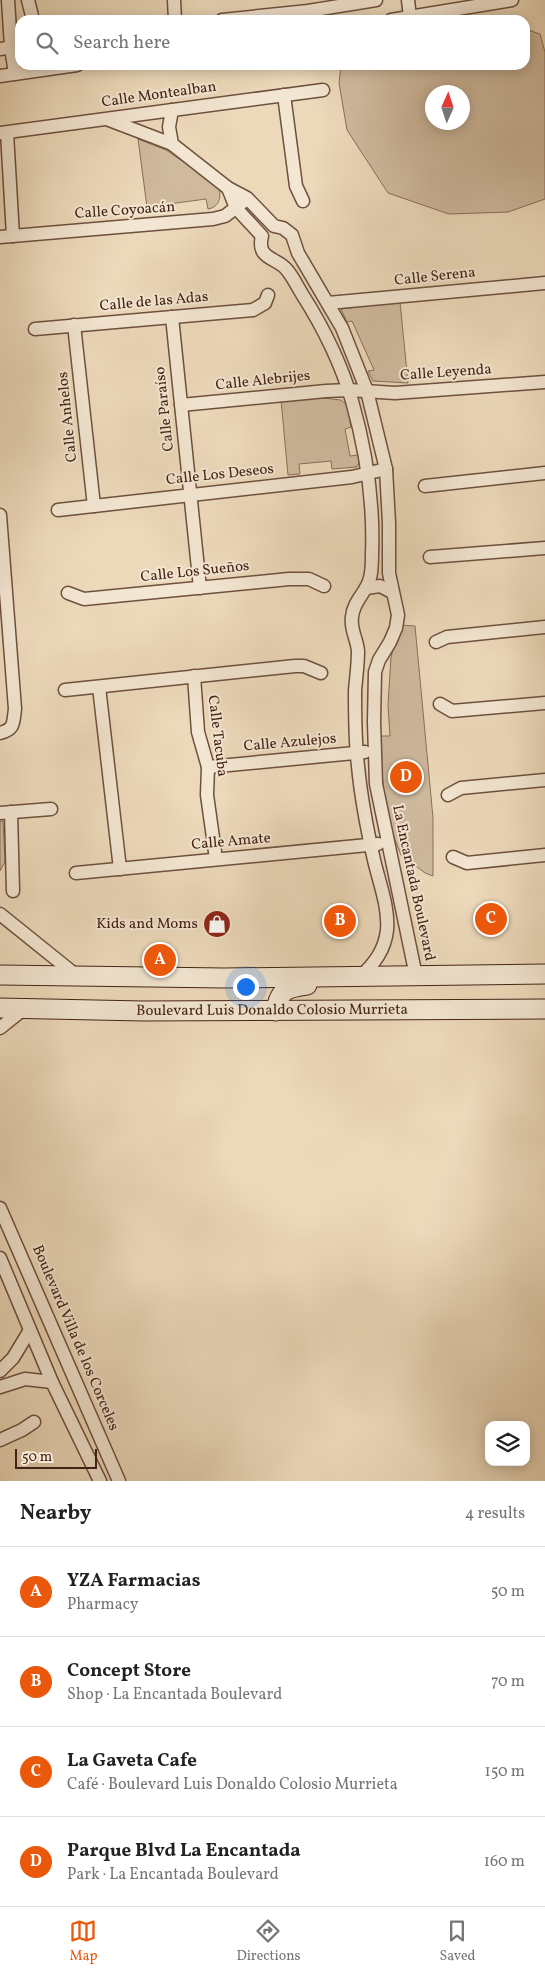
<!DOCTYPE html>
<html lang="en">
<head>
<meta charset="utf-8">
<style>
	:root { --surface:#fff; --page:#f2f2f2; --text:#222; --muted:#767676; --line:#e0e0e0; --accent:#ea580c }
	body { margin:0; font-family:Vollkorn,serif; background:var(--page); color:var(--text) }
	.controls { position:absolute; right:15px; bottom:15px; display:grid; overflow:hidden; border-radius:10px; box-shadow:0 2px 12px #0003 }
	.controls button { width:45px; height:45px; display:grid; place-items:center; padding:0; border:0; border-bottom:1px solid var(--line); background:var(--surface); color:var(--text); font:25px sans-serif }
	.compass { position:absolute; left:425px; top:85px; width:45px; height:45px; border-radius:50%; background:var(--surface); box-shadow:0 2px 12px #0003; rotate:3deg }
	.scale { position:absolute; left:15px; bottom:12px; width:82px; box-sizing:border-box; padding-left:5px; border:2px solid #442215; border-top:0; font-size:14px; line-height:18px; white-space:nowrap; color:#442215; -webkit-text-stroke:4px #f3e6d2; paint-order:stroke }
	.you { position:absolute; left:245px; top:986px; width:18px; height:18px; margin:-12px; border:4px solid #fff; border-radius:50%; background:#1a73e8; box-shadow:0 0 0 8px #1a73e833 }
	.badge { display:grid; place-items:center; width:32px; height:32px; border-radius:50%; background:var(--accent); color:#fff; font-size:16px; font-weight:700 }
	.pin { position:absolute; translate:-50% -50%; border:2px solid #fff; box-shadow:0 1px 5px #0006 }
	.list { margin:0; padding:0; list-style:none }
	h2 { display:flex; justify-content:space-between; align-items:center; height:65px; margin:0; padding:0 20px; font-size:21px }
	h2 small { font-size:16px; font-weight:400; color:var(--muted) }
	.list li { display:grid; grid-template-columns:32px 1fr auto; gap:15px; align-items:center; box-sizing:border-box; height:90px; padding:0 20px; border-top:1px solid var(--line) }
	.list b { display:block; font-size:19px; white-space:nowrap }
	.list p { margin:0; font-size:16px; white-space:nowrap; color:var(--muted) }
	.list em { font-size:16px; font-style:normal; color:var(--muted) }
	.icon { flex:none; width:28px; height:28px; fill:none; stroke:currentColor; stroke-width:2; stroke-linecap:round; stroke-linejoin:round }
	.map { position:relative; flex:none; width:545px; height:1481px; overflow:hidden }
	.search { position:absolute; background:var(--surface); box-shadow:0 2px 12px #0003; left:15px; right:15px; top:15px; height:55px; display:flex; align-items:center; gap:12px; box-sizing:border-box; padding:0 18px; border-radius:15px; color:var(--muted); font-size:19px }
	.sheet { height:425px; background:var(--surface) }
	nav { display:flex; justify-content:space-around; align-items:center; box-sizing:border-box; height:70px; border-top:1px solid var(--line); background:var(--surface); font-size:14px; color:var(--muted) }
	nav a { display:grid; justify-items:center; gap:2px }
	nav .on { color:var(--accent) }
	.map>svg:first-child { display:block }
	.green { fill:#cfba9e; stroke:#8a6e5a; fill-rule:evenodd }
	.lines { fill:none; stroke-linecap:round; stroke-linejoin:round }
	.street-casing { stroke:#6e503e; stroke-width:15 }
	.secondary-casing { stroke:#442215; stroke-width:21 }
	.street { stroke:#f3e6d2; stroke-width:12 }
	.secondary { stroke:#f3e6d2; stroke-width:19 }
	.labels { text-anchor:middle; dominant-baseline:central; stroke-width:4; stroke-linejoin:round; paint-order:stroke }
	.street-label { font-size:15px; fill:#442215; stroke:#f3e6d2 }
	.poi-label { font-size:15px; fill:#442215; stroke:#f3e6d2; text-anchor:end }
</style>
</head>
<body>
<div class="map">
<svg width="545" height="1481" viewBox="0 0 545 1481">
	<rect width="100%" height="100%" fill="#ecd9ba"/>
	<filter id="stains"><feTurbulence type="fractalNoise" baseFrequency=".004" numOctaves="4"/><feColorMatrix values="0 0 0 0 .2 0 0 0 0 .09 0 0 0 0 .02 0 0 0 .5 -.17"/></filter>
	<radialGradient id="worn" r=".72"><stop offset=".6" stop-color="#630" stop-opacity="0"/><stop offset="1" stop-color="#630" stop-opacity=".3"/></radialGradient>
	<!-- green -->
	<g class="green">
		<path d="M 525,29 L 540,34 L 545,52 L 545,199 L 508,212 L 449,214 L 388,193 L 347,130 L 339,83 L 341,65 L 525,65 ZM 462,92 L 462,122 L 432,122 L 432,92 Z"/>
		<path d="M 138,139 L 166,150 L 218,185 C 222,196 220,207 208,209 L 206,199 L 147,207 Z"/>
		<polygon points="400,302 408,383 373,381 368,371 374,370 352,321 347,322 341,309"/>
		<polygon points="315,397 341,400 347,405 351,427 345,429 350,456 358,455 359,463 357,467 332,469 331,461 299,464 300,474 288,475 281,400"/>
		<polygon points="400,625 415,626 433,818 433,876 425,873 401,855 386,818 379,736 390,736 388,705 391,657"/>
		<polygon points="0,821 3,821 5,862 0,871"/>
	</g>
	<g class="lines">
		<!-- street casing -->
		<g class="street-casing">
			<g id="street">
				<polyline points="8,0 11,47 15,74"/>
				<polyline points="28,0 33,20"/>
				<polyline points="174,0 175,20"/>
				<polyline points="408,0 410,17"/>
				<polyline points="222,20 308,11 376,0"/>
				<polyline points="391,20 512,0"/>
				<polyline points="0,49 20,46"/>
				<polyline points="0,76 77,65"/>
				<polyline points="284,95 296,186 303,201"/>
				<polyline points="172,110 169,127 172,144 228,188 247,198 274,226 283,228 292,235 298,253 342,328 367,391 386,469 389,523 389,573 398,615 396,628 390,642 379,660 375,672 374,722 376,784 416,976"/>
				<polyline points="109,120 172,144"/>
				<polyline points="0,133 323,90"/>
				<polyline points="7,133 13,236"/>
				<path d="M 228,188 L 236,208 L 262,236 C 256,260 277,257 287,270 C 293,277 297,286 302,294 C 323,327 341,363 352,401 C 366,450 374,503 372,554 C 372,562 372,571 370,578 C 367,592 353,601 352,617 C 350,629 357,639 358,651 C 358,665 356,678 355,691 C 355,716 355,742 358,766 C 361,798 367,829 374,860 C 379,882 389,907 387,930 C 385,950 374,964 360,977"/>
				<polyline points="0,237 213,219 225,216 242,203"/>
				<polyline points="328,303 545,283"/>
				<polyline points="172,317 200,588"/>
				<polyline points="74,325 94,506"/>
				<polyline points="35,329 253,310 265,303 268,295"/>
				<polyline points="181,405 326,391 349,390 395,393 545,382"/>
				<polyline points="425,486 545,473"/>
				<polyline points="58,510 352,477 386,469"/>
				<path d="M 0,515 L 15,709 C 13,723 15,729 0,733"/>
				<polyline points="430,557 545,548"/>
				<polyline points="366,588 380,586 392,592"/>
				<polyline points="68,593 84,599 289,579 309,579 324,586"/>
				<polyline points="436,642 447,637 545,627"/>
				<polyline points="194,676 198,732 208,767 207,795 216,859"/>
				<polyline points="99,687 120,869"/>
				<polyline points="65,690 295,666 304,666 321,673"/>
				<polyline points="440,704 452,711 545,703"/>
				<polyline points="208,767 365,752"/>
				<polyline points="448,795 461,788 545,780"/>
				<polyline points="11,812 13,891"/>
				<polyline points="0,813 51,809"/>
				<polyline points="453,857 467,863 545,855"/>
				<polyline points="76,873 378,844"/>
				<polyline points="0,914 77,976"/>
				<polyline points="0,1028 25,1008"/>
				<polyline points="0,1208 119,1481"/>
				<polyline points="0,1258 52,1382 100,1481"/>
				<polyline points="0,1371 13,1358 30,1330"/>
				<polyline points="0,1387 25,1379 52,1382"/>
				<polyline points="0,1440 22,1430 34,1422"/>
			</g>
		</g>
		<!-- secondary casing -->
		<g class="secondary-casing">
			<g id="secondary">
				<polyline points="0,975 224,978 545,974"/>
				<path id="s1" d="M 0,1008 L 143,1011 L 545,1009"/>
				<path d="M 276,1011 C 279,989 287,988 307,985"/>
			</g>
		</g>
		<!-- street -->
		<use href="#street" class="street"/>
		<!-- secondary -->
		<use href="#secondary" class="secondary"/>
	</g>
	<!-- icons -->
	<defs>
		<g id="shop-disc" transform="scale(1.4375)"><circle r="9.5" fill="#8f2418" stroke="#f3e6d2"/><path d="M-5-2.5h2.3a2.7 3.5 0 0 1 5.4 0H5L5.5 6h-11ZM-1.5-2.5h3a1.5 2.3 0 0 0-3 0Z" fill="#fff"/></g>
	</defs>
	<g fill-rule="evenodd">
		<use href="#shop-disc" x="217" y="924"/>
	</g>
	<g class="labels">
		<!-- street labels -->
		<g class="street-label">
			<text transform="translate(159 95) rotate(-8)">Calle Montealban</text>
			<text transform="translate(125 211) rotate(-4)">Calle Coyoacán</text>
			<text transform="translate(435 277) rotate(-6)">Calle Serena</text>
			<text transform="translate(154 302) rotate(-5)">Calle de las Adas</text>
			<text transform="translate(446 373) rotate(-4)">Calle Leyenda</text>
			<text transform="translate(263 381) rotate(-6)">Calle Alebrijes</text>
			<text transform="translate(165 409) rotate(-96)">Calle Paraíso</text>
			<text transform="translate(68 417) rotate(-96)">Calle Anhelos</text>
			<text transform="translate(220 475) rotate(-6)">Calle Los Deseos</text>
			<text transform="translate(195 572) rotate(-6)">Calle Los Sueños</text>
			<text transform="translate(217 736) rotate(83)">Calle Tacuba</text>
			<text transform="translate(290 743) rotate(-5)">Calle Azulejos</text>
			<text transform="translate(231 842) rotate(-5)">Calle Amate</text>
			<text transform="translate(413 883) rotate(78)">La Encantada Boulevard</text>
			<text stroke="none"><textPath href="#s1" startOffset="272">Boulevard Luis Donaldo Colosio Murrieta</textPath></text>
			<text transform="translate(75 1338) rotate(67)">Boulevard Villa de los Corceles</text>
		</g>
		<!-- poi labels -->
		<g class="poi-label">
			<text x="198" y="924">Kids and Moms</text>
		</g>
	</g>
	<rect width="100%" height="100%" filter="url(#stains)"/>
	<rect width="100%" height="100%" fill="url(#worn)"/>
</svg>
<div class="controls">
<button><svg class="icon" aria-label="layers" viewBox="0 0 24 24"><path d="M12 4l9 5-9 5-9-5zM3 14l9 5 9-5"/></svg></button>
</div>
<svg class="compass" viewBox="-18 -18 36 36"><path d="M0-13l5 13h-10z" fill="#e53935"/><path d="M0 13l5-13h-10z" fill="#767676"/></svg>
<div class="scale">50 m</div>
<div class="you"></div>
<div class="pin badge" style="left:160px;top:960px">A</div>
<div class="pin badge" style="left:340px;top:921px">B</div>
<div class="pin badge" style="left:491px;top:919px">C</div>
<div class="pin badge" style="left:406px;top:777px">D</div>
<div class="search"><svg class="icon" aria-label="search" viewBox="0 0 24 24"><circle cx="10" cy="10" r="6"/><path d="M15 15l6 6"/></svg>Search here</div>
</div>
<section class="sheet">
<h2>Nearby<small>4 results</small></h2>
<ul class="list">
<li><span class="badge">A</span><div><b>YZA Farmacias</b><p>Pharmacy</p></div><em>50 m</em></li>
<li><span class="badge">B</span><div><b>Concept Store</b><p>Shop · La Encantada Boulevard</p></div><em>70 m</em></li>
<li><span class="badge">C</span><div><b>La Gaveta Cafe</b><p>Café · Boulevard Luis Donaldo Colosio Murrieta</p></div><em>150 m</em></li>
<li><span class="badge">D</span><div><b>Parque Blvd La Encantada</b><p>Park · La Encantada Boulevard</p></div><em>160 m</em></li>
</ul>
</section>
<nav>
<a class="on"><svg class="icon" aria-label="map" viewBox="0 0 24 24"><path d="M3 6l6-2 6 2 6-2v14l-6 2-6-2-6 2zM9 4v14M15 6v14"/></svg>Map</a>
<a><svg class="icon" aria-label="directions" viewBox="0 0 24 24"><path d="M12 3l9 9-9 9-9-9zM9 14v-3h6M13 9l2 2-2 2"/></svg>Directions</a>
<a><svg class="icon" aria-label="saved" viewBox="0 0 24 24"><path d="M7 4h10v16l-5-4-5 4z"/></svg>Saved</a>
</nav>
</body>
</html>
